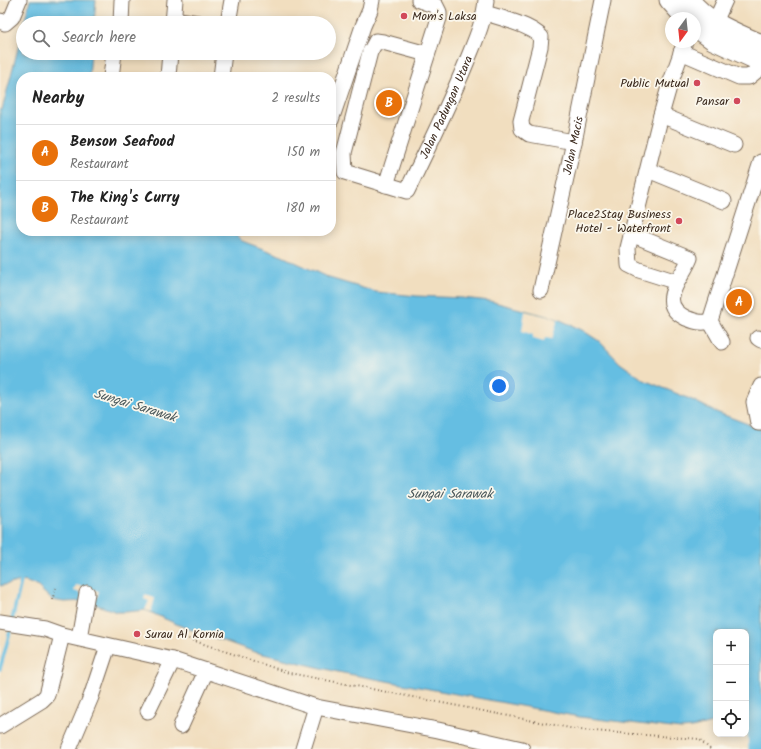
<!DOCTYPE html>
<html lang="en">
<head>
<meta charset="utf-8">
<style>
	:root { --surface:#fff; --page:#f2f2f2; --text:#222; --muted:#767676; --line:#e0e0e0; --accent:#d1495b }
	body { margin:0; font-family:Kalam,sans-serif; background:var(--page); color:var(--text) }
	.controls { position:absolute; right:12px; bottom:12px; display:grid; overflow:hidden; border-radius:8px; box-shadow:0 2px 10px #0003 }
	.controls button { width:36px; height:36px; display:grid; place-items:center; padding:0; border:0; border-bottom:1px solid var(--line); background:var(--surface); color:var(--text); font:20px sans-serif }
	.compass { position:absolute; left:665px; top:12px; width:36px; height:36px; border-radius:50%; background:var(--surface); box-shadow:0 2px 10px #0003; rotate:195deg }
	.you { position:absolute; left:499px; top:386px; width:14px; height:14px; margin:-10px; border:3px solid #fff; border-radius:50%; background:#1a73e8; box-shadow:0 0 0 6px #1a73e833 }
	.badge { display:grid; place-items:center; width:26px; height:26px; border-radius:50%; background:var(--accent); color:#fff; font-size:13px; font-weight:700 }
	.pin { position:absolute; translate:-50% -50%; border:2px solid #fff; box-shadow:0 1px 4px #0006 }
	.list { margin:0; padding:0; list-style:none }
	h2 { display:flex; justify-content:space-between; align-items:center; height:52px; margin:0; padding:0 16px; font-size:17px }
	h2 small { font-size:13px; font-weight:400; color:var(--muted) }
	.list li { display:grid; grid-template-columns:26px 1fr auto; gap:12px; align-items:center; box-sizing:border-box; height:56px; padding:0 16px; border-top:1px solid var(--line) }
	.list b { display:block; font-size:15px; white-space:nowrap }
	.list p { margin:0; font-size:13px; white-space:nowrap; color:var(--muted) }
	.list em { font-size:13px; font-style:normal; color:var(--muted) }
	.icon { flex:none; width:22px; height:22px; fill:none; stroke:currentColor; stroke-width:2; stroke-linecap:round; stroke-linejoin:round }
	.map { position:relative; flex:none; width:761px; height:749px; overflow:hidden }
	.search { position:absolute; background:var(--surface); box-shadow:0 2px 10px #0003; left:16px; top:16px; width:320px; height:44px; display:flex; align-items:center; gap:10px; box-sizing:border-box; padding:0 14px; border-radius:22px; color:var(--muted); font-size:15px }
	.panel { position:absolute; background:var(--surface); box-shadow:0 2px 10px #0003; left:16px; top:72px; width:320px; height:164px; border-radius:16px }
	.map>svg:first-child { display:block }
	.water { fill:#65bee2; stroke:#507480 }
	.pier { fill:#f1debf }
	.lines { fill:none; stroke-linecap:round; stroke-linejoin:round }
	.stream { stroke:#65bee2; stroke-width:3.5 }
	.river { stroke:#65bee2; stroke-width:21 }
	.minor-casing { stroke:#7b6956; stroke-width:17 }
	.major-casing { stroke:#7b6956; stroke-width:21 }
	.path { stroke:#7b6956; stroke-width:2; stroke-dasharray:1 3; stroke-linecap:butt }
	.minor { stroke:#fff; stroke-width:15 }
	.major { stroke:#fff; stroke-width:19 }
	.poi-dot { fill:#d1495b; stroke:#fbf7ec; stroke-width:1.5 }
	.labels { text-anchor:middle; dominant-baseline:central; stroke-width:3.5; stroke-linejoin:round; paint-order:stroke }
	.poi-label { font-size:12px; fill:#3b2a1e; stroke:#fbf7ec; text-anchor:end }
	.street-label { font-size:12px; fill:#3b2a1e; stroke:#fbf7ec }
	.water-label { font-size:13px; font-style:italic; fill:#485659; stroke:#fbf7ec }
</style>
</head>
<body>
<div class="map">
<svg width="761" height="749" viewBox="0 0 761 749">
	<rect width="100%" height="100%" fill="#fbf7ec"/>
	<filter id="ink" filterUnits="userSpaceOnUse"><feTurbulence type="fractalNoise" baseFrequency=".025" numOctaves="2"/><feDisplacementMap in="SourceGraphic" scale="8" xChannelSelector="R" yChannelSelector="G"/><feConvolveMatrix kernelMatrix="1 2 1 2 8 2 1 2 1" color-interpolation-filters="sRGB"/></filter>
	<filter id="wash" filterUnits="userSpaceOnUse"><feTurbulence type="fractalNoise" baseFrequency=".012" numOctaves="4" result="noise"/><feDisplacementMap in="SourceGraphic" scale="16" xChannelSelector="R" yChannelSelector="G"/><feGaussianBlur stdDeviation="0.9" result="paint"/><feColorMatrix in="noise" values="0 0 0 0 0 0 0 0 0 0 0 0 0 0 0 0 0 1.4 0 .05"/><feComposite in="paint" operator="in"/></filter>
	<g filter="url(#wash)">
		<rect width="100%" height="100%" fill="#f1debf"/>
		<!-- water -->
		<g class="water">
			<polygon points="30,0 96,0 94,23 24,23"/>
			<polygon points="23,29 23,53 91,53 89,77 21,77 21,231 234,231 236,235 242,241 282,256 329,278 376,292 417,296 462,298 490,301 558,319 582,330 599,341 620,363 644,380 690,399 716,412 761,429 761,733 746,731 746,632 716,632 716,722 692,728 681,729 580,717 338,672 255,652 181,626 145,610 126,612 117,612 86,601 64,602 52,600 37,586 27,582 21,581 0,586 0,109 2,110"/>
		</g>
		<!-- pier -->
		<g class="pier">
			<polygon points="525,311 558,319 552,339 545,338 544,342 533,339 533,335 522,331"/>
			<polygon points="76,585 99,591 97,598 74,591"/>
			<polygon points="145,595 155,598 151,612 145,610 149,601 144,599"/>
		</g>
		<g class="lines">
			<!-- stream -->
			<g class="stream">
				<polyline points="12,620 22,577"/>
				<polyline points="0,669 11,628"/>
			</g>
			<!-- river -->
			<polyline class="river" points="759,704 758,733 759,749"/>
		</g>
	</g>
	<g filter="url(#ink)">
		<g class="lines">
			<!-- minor casing -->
			<g class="minor-casing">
				<g id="minor">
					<path d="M 485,13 C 499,17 533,26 541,37 L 540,47 L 521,121 L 522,129 L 529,134 L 574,142"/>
					<polyline points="173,19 198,23"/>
					<polyline points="0,21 5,23 12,17 19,0"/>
					<polyline points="715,22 725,0"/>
					<polyline points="121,23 122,0"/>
					<polyline points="173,23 175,0"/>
					<polyline points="228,23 232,0"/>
					<polyline points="681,52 739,77 749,77 761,67"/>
					<path id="s1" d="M 427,54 L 383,42 L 376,41 L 370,52 L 344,153 L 345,172 L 407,191 C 428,148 449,105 467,61 C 475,41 484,22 486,0"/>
					<polyline points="111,77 114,53"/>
					<polyline points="168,77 170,53"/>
					<polyline points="221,77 224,53"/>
					<polyline points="661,115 734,145"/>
					<polyline points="331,120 363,26 370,10 372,0"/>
					<polyline points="648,170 724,201"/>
					<polyline points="386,185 439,18 439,12 436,6 419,0"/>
					<path d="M 631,234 L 690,258 C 682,279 655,303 686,318 C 694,321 701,324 710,321"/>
					<polyline points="677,282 639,270 629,265 628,248 661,115 669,87 685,42"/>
					<path id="s2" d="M 541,290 L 574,142 L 603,0"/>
					<polyline points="758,338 761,340"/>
					<polyline points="722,342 710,321 761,162"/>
					<polyline points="761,386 754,402 758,423 761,423"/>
					<polyline points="0,622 45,629 62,635 173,660 316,707 438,730 522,749"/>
					<polyline points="79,638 87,593"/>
					<polyline points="148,711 173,660"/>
					<polyline points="0,726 42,700 47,695 62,635"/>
					<polyline points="181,726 206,671"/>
					<polyline points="69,749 91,697 108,646"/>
					<polyline points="303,749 316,707"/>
				</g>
			</g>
			<!-- major casing -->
			<g class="major-casing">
				<g id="major">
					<polyline points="669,0 685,18"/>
					<path d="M 690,0 C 708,23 735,32 761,44"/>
					<polyline points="695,27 713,40 761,62"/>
				</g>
			</g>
			<!-- path -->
			<g class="path">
				<polyline points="52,600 56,588"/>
				<polyline points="177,635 289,673 346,684 580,730 699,739 710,749"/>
			</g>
			<!-- minor -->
			<use href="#minor" class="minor"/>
			<!-- major -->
			<use href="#major" class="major"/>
		</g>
	</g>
	<!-- markers -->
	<g class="poi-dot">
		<circle cx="404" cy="16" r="4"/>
		<circle cx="697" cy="83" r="4"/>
		<circle cx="737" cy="101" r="4"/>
		<circle cx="679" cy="221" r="4"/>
		<circle cx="137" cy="634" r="4"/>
	</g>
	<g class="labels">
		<!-- poi labels -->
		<g class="poi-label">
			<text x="412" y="16" text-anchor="start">Mom's Laksa</text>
			<text x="689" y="83">Public Mutual</text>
			<text x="729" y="101">Pansar</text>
			<text x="671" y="214">Place2Stay Business<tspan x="671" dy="14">Hotel - Waterfront</tspan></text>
			<text x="145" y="634" text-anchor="start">Surau Al Kornia</text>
		</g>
		<!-- street labels -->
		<g class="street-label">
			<text stroke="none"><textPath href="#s1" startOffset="346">Jalan Padungan Utara</textPath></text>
			<text stroke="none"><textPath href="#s2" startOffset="148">Jalan Macis</textPath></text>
		</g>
		<!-- water labels -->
		<g class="water-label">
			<text transform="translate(135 406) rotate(17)">Sungai Sarawak</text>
			<text x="450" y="494">Sungai Sarawak</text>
		</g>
	</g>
</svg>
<div class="controls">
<button>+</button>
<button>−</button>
<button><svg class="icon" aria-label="locate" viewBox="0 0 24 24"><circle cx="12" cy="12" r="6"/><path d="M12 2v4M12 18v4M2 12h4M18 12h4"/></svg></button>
</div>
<svg class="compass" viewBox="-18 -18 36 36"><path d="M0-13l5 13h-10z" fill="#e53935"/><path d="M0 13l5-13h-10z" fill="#767676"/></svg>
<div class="you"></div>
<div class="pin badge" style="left:739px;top:302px;background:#e8710a">A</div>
<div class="pin badge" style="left:389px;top:103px;background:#e8710a">B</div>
<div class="search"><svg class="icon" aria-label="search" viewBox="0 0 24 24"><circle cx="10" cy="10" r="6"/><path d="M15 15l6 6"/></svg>Search here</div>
<section class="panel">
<h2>Nearby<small>2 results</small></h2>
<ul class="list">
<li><span class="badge" style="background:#e8710a">A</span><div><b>Benson Seafood</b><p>Restaurant</p></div><em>150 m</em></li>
<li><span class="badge" style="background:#e8710a">B</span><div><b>The King's Curry</b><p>Restaurant</p></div><em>180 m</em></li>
</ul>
</section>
</div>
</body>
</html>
